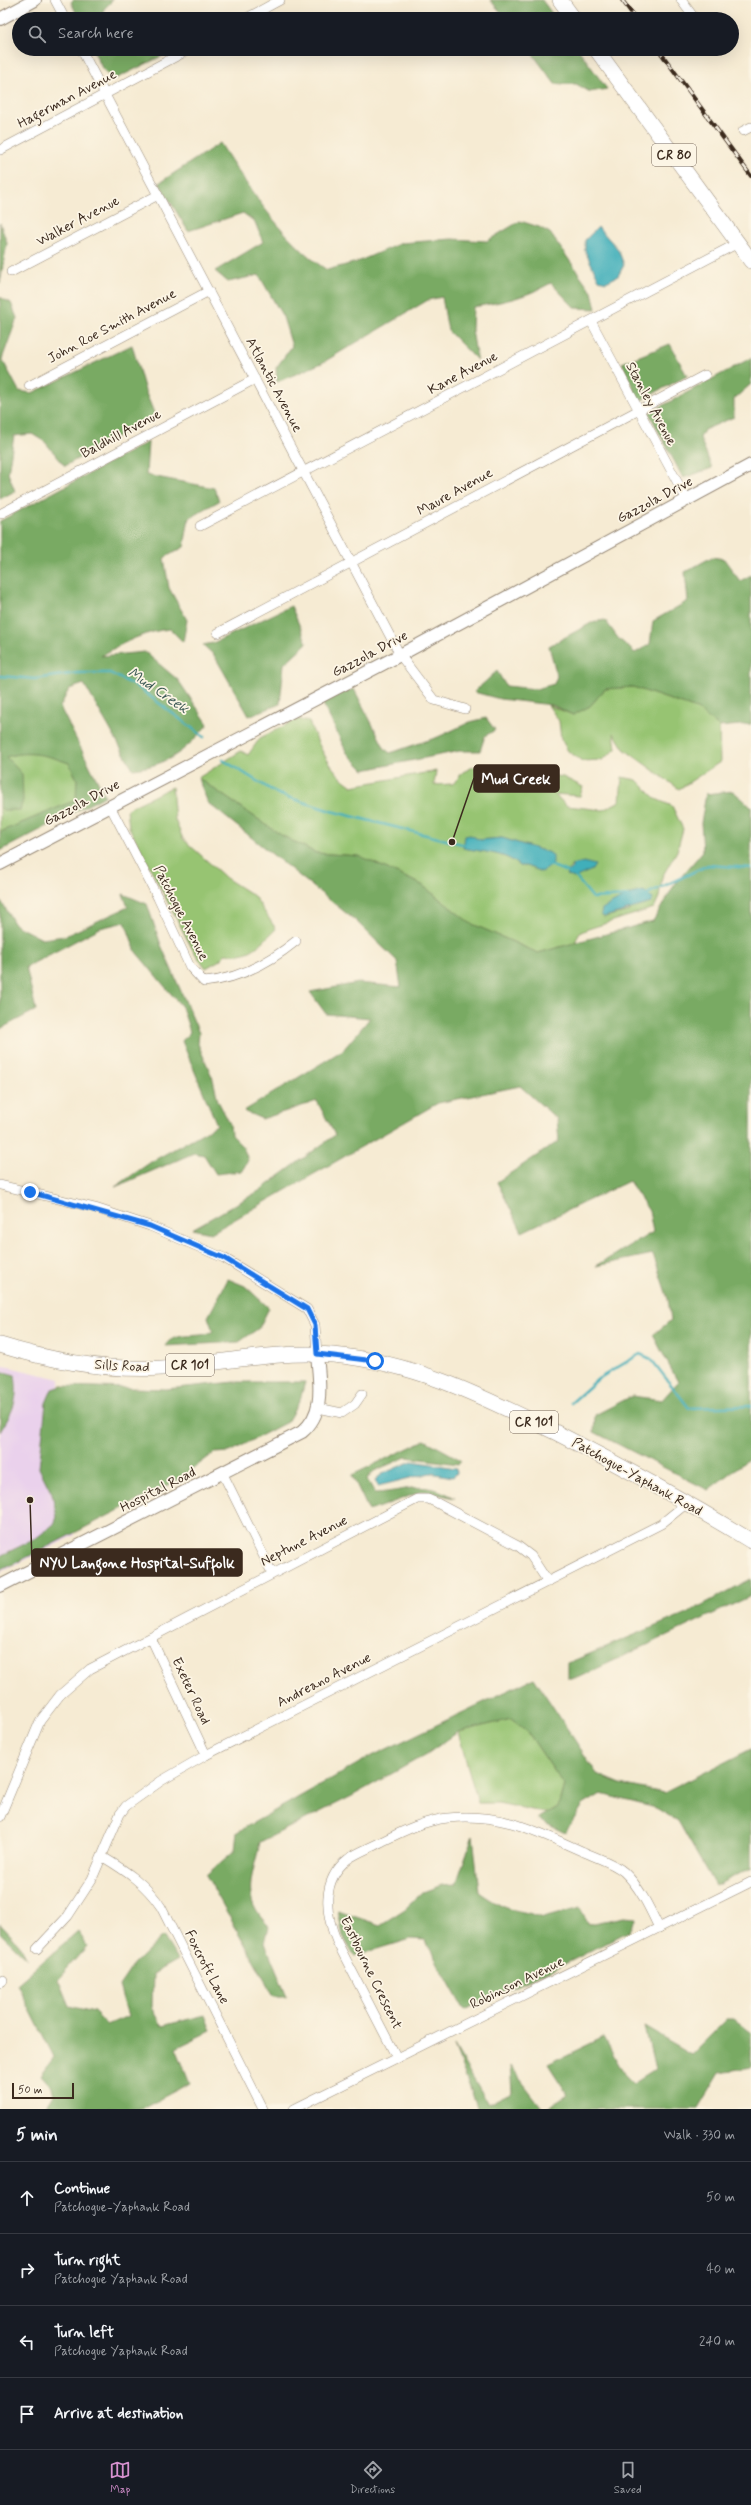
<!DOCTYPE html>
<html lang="en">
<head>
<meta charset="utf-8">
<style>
	:root { --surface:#171b24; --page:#242831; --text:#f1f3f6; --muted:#9ea1a6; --line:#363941; --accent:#d690ce }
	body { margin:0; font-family:Mynerve,sans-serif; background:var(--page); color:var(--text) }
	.scale { position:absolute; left:12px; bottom:10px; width:62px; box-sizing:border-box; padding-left:4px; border:2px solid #3b2a1e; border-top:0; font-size:11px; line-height:14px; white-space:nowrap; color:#3b2a1e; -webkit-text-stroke:3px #fcf5e5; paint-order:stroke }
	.stop { position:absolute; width:12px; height:12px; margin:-9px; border:3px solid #1a73e8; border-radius:50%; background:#fff }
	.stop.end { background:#1a73e8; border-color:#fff; box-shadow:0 1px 4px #0008 }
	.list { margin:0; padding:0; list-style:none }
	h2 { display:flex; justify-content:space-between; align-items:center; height:52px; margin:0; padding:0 16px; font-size:17px }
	h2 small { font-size:13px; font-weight:400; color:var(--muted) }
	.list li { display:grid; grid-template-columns:26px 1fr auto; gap:12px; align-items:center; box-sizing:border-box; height:72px; padding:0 16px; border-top:1px solid var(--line) }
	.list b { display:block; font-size:15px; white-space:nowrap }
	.list p { margin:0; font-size:13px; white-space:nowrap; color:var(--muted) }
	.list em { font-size:13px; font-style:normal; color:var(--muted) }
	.icon { flex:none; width:22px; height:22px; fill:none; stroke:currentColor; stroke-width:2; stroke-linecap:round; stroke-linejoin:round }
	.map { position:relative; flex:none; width:751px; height:2109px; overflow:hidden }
	.search { position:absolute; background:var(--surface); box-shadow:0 4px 16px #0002; left:12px; right:12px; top:12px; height:44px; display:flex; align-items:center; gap:10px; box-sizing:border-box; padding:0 14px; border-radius:22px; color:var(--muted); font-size:15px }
	.sheet { height:340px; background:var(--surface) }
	nav { display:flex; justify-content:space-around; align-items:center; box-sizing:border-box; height:56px; border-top:1px solid var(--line); background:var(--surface); font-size:11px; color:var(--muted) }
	nav a { display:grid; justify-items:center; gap:2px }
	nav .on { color:var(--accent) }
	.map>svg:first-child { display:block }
	.built { fill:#ead1ec }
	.green { fill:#97c472; stroke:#697748; fill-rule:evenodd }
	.forest { fill:#79aa64; stroke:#5a6a41 }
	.water { fill:#3fafba; stroke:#3d6c6c }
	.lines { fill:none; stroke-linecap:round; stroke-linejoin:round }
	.stream { stroke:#3fafba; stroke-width:2.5 }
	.minor-casing { stroke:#988a78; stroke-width:10 }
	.tertiary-casing { stroke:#988a78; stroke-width:14 }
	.primary-casing { stroke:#988a78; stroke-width:16 }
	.minor { stroke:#fff; stroke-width:9 }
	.tertiary { stroke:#fff; stroke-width:12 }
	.primary { stroke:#fff; stroke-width:15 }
	.rail-casing { stroke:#3b2a1e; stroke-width:4 }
	.rail { stroke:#fcf5e5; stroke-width:2.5; stroke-dasharray:8; stroke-linecap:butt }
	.route { stroke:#1a73e8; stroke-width:5 }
	.labels { text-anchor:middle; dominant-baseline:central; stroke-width:3.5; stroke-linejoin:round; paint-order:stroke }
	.shield { fill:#fcf5e5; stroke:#75675a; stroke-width:1 }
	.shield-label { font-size:13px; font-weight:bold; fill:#3b2a1e }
	.street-label { font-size:14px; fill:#3b2a1e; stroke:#fcf5e5 }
	.water-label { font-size:15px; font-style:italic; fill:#3c5955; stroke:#fcf5e5 }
	.leader { fill:none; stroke:#3b2a1e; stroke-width:1.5 }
	.callout-dot { fill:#3b2a1e; stroke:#fcf5e5; stroke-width:1.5 }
	.callout { fill:#3b2a1e; stroke:#3b2a1e; stroke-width:1.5 }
	.callout-label { font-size:15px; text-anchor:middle; font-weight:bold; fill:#fff }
</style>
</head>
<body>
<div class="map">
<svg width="751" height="2109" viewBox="0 0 751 2109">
	<rect width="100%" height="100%" fill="#fcf5e5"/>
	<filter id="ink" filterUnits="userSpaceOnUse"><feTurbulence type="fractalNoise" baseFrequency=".025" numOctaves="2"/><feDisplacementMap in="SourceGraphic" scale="8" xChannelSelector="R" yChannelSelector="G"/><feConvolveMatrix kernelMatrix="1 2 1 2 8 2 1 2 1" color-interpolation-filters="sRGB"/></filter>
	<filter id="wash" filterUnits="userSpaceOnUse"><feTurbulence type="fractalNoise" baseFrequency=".012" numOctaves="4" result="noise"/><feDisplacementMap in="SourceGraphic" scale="16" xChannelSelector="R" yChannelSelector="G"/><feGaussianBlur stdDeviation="0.9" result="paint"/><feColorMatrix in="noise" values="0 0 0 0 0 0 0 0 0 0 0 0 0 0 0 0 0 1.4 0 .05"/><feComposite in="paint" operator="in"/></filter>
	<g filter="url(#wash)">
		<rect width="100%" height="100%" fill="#f6ebd3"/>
		<!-- built -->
		<polygon class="built" points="0,1365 60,1379 44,1466 75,1535 0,1573"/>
		<!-- green -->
		<g class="green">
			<polygon points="633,687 697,709 719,727 720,762 679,789 624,749 614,733 616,749 602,760 582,761 568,751 561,739 559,721 548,705 573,715 590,706 605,689"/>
			<path d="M 298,719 L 309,722 C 319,746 330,772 352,786 L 436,771 L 434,785 L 453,784 L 463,772 L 473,767 L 492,769 L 502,774 L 543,774 L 563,777 L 583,787 L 580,796 L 554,794 L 567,806 L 603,810 L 620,801 L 622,777 L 637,780 L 656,799 L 672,806 L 683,829 L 677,851 L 662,877 L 659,897 L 654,908 L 588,929 L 579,933 L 575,943 L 538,953 L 470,923 L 422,885 L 359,856 L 316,853 L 281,835 L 198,778 L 241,751 L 248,755 L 260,738 ZM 470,835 L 480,840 L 502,838 L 547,852 L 542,872 L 526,866 L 520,866 C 505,852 482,852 463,848 ZM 584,862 L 592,870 L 566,875 L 572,865 ZM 620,899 L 630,911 L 604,917 L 601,915 Z"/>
			<polygon points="21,752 47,755 69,763 77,779 77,800 0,832 0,807 4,810 22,774 5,757"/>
			<path d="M 172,787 L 175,820 L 183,839 L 226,878 L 254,896 L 276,929 C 258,946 251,957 225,954 L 220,960 L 206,968 L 194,952 L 129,827 L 127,809 Z"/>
			<polygon points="511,1719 527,1731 564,1785 558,1807 547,1813 498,1803 478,1803 458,1732"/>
		</g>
		<!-- forest -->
		<g class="forest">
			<polygon points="73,0 113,0 104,9 101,19 79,19 71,2"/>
			<polygon points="490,0 542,0 556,19 507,19"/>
			<polygon points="93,49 112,49 116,52 137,49 166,49 168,53 113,80 102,68"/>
			<polygon points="529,49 578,49 607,89 590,92 576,84 555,84"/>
			<path d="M 220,143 C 247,186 284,242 327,270 L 357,262 L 401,243 L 452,239 L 487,241 L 520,221 L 539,227 L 550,233 L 592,292 L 596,309 L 575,308 L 551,283 C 524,298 503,302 473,307 L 472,330 L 477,360 L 448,331 L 442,297 L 428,300 L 322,363 L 277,382 L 276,368 L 292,346 L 283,317 L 259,275 L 228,282 L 215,271 L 263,242 L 255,222 L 243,213 L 188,231 L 159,183 Z"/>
			<polygon points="0,223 7,243 0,283"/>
			<polygon points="0,297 11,303 17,318 2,359 19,391 32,393 132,345 145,391 155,415 65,466 45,442 32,434 14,436 8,473 15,491 0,499"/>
			<polygon points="670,344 687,376 639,401 622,363"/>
			<polygon points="751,358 751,384 734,399 734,417 704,430 700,438 712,468 683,478 649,413"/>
			<path d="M 148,442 L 146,475 L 214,488 L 219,501 L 189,518 L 184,547 L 164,558 L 169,588 L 187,620 L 183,642 L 170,629 C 146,631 122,643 101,656 L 145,652 L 178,680 L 208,724 C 185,751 169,765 133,769 L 84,684 L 69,689 L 60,707 L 105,796 L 0,851 L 0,832 L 76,800 L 77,779 L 69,763 C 47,755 28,750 6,757 L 22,774 L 23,800 L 20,810 L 3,810 L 0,807 L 0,521 Z"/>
			<polygon points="712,557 724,559 740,581 751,575 751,724 719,727 697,709 633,687 605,689 590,706 573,715 552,705 500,699 474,692 497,671 506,686 536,689 554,684 557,676 549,646 593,622 605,620 618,638 635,653 650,644 653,621 688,601 685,572"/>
			<polygon points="291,606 307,643 284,664 280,704 249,716 214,655 203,645 213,643"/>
			<polygon points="354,689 385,749 390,753 438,737 470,722 486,718 495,730 485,736 480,751 460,751 364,770 347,753 321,700"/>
			<polygon points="198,778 281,835 316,853 359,856 422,885 470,923 538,953 653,921 675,884 703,851 701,823 706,794 733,791 751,807 751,1457 708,1490 594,1432 595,1415 632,1396 662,1400 678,1382 653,1335 671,1320 668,1299 653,1254 596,1266 653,1232 649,1211 629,1181 522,1232 497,1182 559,1141 557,1119 520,1086 438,1103 211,1233 192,1229 259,1191 335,1135 317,1101 262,1119 244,1111 343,1050 370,1018 326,1014 310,992 358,983 401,987 397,961 356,921 208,803"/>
			<polygon points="123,894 147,904 161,945 199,1033 198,1044 213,1079 218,1101 230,1124 231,1135 243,1147 248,1160 242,1171 216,1174 204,1155 194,1153 115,1187 151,1162 217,1125 182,1041 190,1032 182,1007 136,952 125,922 100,928 26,967 36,1010 0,1029 0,899 15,925 42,939 65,936 128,907"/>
			<path d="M 228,1279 L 245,1286 L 269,1308 L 259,1328 L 239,1342 L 165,1346 C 174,1330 199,1340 213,1331 L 208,1317 Z"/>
			<path d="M 0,1371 L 15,1375 C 19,1400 13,1411 0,1432 Z"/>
			<polygon points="235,1382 305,1382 300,1400 287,1422 230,1452 214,1453 178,1480 0,1571 0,1556 35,1539 54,1524 57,1517 52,1494 39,1468 46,1403 52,1389 61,1386 166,1389"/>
			<path d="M 425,1440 L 461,1460 L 458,1464 L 406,1457 L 374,1471 L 367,1479 L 375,1493 C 411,1491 420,1479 455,1498 L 423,1491 L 369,1511 L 352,1475 Z"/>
			<polygon points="751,1579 751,1596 577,1678 568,1678 568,1663 689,1612"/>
			<path d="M 534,1678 L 597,1774 L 621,1784 L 664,1793 L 751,1749 L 751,1868 L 715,1886 L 678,1821 L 656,1808 L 601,1794 L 583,1805 L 565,1833 L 537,1819 L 558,1807 L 564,1785 L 527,1731 L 511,1719 L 458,1732 L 427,1754 L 352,1796 L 260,1842 C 253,1877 239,1898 269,1926 L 265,1943 L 287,1996 L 274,1996 L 206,1875 L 235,1850 L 237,1832 L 368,1758 Z"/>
			<path d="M 473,1835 L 479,1892 C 488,1898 499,1906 510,1909 C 522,1912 532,1913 543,1918 L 580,1908 L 589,1924 L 624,1917 L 637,1918 L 629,1931 L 573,1960 L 464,2010 L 425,1940 L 410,1939 L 354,1956 L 343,1936 L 338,1911 L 380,1925 L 405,1909 L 423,1892 L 442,1885 L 456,1884 Z"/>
			<polygon points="0,1924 19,1944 27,1959 0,1933"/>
			<polygon points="78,1931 87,1946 58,1979 69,2006 94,2012 107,2025 128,2016 119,1986 134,1964 163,1936 178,1960 153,1974 152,2007 162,2026 205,2015 211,2031 176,2048 190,2083 141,2109 45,2109 54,2095 52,2087 41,2075 54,2057 17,1984"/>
			<polygon points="727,2019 734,2019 751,2032 751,2067 720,2072 698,2109 546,2109 568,2095 548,2064 604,2037 624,2074 633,2083 655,2069 645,2027 692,2054"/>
			<polygon points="454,2046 488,2104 512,2092 510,2066 543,2109 478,2109"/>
		</g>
		<!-- water -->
		<g class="water">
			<polygon points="598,227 618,249 624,265 618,276 606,282 599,280 585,251 585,240"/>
			<path d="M 470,835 L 480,840 L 502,838 L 547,852 L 553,855 L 553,863 L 542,872 L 526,866 L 520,866 C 505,852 482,852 463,848 L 465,836 Z"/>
			<polygon points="584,862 595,865 592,870 574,878 566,875 572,868 572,865"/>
			<path d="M 644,891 L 653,899 L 651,903 L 604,917 L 601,915 L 602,909 C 616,901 628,893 644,891 Z"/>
			<polygon points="412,1461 456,1468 457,1473 453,1477 430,1473 378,1486 375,1480 382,1474"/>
		</g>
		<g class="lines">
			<!-- stream -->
			<g class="stream">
				<polyline points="0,676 35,679 77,673 110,673 139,688 204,737"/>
				<polyline points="223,760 278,794 331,811 466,845"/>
				<polyline points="547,864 570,873"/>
				<polyline points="574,875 593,898 628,896"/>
				<polyline points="647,894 708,865 751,868"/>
				<polyline points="571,1403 598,1379 640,1354 651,1359 689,1408 751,1406"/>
			</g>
		</g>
	</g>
	<g filter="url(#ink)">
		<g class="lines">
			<!-- minor casing -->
			<g class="minor-casing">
				<g id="minor">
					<polyline points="55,0 65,19"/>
					<polyline points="681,0 695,19"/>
					<polyline points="245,19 280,0"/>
					<polyline points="81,49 400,655 434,700 465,709"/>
					<polyline points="743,131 751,127"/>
					<polyline points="0,150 190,49"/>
					<polyline points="11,272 158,195"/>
					<polyline points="591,321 687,500"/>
					<polyline points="29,386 209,291"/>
					<polyline points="0,514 255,379"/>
					<polyline points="200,526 738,243"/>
					<polyline points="218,633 705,375"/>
					<path d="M 110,806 L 158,898 L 190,967 L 204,982 C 239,979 269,963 296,941"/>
					<polyline points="0,1185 95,1208 150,1226 224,1258 307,1309 315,1325 317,1354"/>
					<polyline points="318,1408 342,1413 355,1404 362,1394"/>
					<polyline points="223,1474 272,1573"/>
					<polyline points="151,1638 206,1755"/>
					<polyline points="0,1817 40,1721 60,1695 90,1669 417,1499 428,1499 437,1503 518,1546 531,1556 548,1582"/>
					<path d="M 103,1857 C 126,1871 146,1884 161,1907 L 263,2109"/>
					<polyline points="37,1949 68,1916 92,1879 120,1814 126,1806 161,1781 206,1755 661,1524 687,1503"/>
					<polyline points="0,1982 3,1980"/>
					<path d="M 397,2058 L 337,1942 C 325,1914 321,1880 348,1859 C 358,1852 372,1847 383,1841 C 403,1831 426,1820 448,1818 C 501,1812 538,1832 584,1852 C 597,1858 614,1863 624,1872 C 640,1887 650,1909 659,1928"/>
					<polyline points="294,2109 751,1882"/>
				</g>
			</g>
			<!-- tertiary casing -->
			<g class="tertiary-casing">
				<g id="tertiary">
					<polyline points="0,19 35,0"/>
					<polyline points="0,864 400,655 751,465"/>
					<path d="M 0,1586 L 302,1432 C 326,1412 319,1382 317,1354"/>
				</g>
			</g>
			<!-- primary casing -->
			<g class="primary-casing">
				<g id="primary">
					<polyline points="560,0 574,19"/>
					<polyline points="596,49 751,261"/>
					<path d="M 0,1345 C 52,1361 106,1371 162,1368 C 219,1364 275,1350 333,1355 C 417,1363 481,1396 555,1432 C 622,1466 687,1502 751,1541"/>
				</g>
			</g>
			<!-- minor -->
			<use href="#minor" class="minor"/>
			<!-- tertiary -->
			<use href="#tertiary" class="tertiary"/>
			<!-- primary -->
			<use href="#primary" class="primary"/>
			<!-- rail casing -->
			<g class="rail-casing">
				<g id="rail">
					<polyline points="622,0 636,19"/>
					<polyline points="658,49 751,176"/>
				</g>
			</g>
			<!-- rail -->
			<use href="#rail" class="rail"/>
		</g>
	</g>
	<g class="lines" filter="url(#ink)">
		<!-- route -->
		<polyline class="route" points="30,1192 150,1226 224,1258 307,1309 315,1325 317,1354 375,1361"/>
	</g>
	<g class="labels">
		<!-- shield labels -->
		<g class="shield">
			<rect x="652" y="144" width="44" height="22" rx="3"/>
			<rect x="166" y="1354" width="48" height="22" rx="3"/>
			<rect x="510" y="1411" width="48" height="22" rx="3"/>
		</g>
		<g class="shield-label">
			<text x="674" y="155">CR 80</text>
			<text x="190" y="1365">CR 101</text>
			<text x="534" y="1422">CR 101</text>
		</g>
		<!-- street labels -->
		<g class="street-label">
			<text transform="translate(67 99) rotate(-28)">Hagerman Avenue</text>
			<text transform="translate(78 221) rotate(-28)">Walker Avenue</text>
			<text transform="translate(112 326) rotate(-28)">John Roe Smith Avenue</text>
			<text transform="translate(463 373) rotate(-28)">Kane Avenue</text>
			<text transform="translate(274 385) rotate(62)">Atlantic Avenue</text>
			<text transform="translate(651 404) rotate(62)">Stanley Avenue</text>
			<text transform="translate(121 434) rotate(-28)">Baldhill Avenue</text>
			<text transform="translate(455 492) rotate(-29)">Maure Avenue</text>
			<text transform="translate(655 500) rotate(-28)">Gazzola Drive</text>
			<text transform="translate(370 654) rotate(-28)">Gazzola Drive</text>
			<text transform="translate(82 803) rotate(-28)">Gazzola Drive</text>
			<text transform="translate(181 913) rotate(63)">Patchogue Avenue</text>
			<text transform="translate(122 1366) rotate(3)">Sills Road</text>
			<text transform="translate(637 1477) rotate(29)">Patchogue-Yaphank Road</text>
			<text transform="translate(158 1490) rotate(-27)">Hospital Road</text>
			<text transform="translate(304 1541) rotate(-27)">Neptune Avenue</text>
			<text transform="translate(324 1680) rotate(-27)">Andreano Avenue</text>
			<text transform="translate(191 1691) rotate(65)">Exeter Road</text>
			<text transform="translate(207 1967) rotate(63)">Foxcroft Lane</text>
			<text transform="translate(371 1973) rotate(64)">Eastbourne Crescent</text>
			<text transform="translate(517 1983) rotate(-26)">Robinson Avenue</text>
		</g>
		<!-- water labels -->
		<g class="water-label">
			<text transform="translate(158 691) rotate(34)">Mud Creek</text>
		</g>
	</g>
	<!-- callouts -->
	<path class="leader" d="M452 842L474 778M30 1500L32 1562"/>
	<g class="callout-dot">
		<circle cx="452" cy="842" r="4"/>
		<circle cx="30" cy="1500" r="4"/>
	</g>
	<g class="callout">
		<rect x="474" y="765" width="85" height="27" rx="4"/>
		<rect x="32" y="1549" width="210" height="27" rx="4"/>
	</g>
	<g class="callout-label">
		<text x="516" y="784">Mud Creek</text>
		<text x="137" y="1568">NYU Langone Hospital-Suffolk</text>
	</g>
</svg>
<div class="scale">50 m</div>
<div class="stop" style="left:375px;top:1361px"></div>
<div class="stop end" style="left:30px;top:1192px"></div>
<div class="search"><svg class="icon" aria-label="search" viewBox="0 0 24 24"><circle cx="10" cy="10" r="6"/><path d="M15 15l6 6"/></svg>Search here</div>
</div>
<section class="sheet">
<h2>5 min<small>Walk · 330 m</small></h2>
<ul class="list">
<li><svg class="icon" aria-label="ahead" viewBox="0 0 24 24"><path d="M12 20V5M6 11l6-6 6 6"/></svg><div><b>Continue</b><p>Patchogue-Yaphank Road</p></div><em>50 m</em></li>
<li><svg class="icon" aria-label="right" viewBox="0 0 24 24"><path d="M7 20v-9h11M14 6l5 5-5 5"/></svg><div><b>Turn right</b><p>Patchogue Yaphank Road</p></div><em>40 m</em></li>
<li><svg class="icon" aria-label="left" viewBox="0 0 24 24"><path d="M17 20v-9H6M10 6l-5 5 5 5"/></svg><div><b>Turn left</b><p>Patchogue Yaphank Road</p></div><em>240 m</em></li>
<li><svg class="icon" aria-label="arrive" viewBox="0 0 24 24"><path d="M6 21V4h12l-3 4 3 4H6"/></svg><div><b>Arrive at destination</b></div></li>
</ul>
</section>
<nav>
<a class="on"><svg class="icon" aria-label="map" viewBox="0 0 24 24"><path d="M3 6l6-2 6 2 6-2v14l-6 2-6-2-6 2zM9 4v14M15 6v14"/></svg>Map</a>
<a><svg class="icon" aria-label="directions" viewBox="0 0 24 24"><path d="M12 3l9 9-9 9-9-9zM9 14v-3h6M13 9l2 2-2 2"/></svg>Directions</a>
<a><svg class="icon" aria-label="saved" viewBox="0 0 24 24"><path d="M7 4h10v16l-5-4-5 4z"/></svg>Saved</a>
</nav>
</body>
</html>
